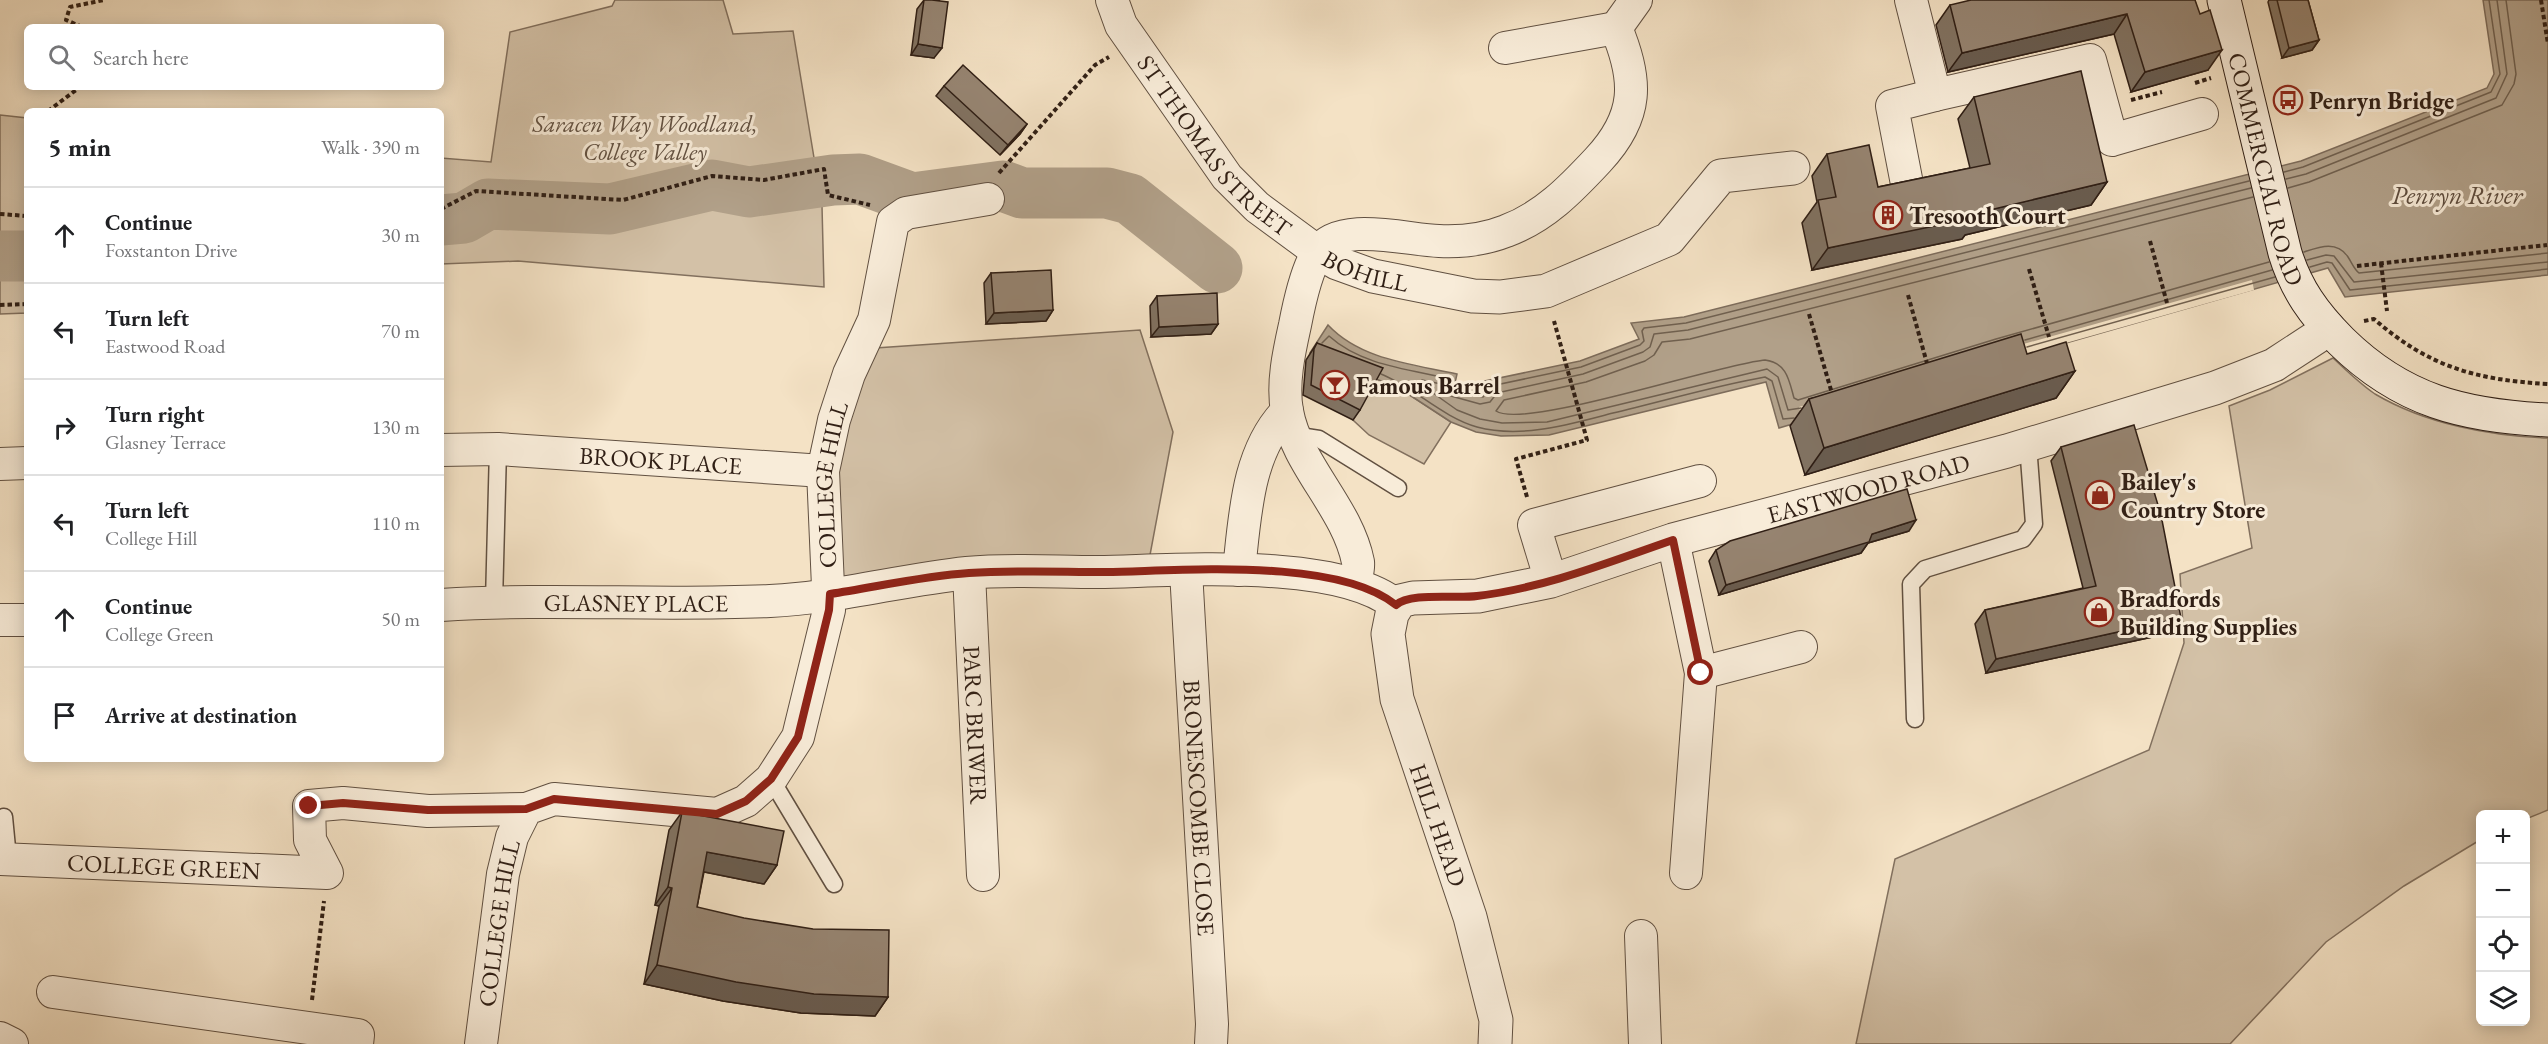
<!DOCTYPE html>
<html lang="en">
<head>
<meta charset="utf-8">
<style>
	:root { --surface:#fff; --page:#f2f2f2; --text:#202124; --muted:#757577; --line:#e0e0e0 }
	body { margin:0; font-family:"EB Garamond",serif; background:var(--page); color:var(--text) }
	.controls { position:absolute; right:18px; bottom:18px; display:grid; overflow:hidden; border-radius:9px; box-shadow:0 3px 15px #0003 }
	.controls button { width:54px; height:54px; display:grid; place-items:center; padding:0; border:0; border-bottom:2px solid var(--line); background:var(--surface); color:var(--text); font:30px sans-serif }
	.stop { position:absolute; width:18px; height:18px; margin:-14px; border:4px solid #8f2418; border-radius:50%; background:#fff }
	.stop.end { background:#8f2418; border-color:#fff; box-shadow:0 2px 6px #0008 }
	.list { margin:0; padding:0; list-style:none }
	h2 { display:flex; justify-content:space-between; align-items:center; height:78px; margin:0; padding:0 24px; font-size:26px }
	h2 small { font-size:20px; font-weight:400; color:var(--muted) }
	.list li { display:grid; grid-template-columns:39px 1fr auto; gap:18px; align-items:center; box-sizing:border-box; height:96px; padding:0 24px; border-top:2px solid var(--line) }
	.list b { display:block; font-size:22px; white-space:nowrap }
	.list p { margin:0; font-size:20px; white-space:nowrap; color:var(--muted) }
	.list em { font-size:20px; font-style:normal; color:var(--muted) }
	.icon { flex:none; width:33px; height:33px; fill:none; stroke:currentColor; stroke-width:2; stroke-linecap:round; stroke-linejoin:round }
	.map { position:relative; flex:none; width:2548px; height:1044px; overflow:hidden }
	.search { position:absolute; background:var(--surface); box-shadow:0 3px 15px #0003; left:24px; top:24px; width:420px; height:66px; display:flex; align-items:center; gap:15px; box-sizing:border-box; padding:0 21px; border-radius:9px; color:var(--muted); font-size:22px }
	.panel { position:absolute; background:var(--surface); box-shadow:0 3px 15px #0003; left:24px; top:108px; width:420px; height:654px; border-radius:9px }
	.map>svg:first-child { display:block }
	.green { fill:#d3c1a7; stroke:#82705e; stroke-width:1.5 }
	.water { fill:#b1a089; stroke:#7d6c5b; stroke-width:1.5 }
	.pier { fill:#f4e2c5 }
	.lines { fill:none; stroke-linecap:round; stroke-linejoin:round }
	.shore { stroke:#70604f; stroke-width:1.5 }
	.river { stroke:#b1a089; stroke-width:51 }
	.service-casing { stroke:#615041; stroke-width:19 }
	.minor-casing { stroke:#615041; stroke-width:34 }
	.tertiary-casing { stroke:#615041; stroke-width:35 }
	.secondary-casing { stroke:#301f15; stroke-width:35 }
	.path { stroke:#301f15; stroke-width:4; stroke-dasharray:4.5 3; stroke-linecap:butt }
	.service { stroke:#f8ecd9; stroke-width:16 }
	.minor { stroke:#f8ecd9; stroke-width:32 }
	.tertiary { stroke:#f8ecd9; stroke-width:33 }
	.secondary { stroke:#f8ecd9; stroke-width:33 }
	.wall { fill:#817261; stroke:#301f15; stroke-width:1.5 }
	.shaded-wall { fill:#695c4f; stroke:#301f15; stroke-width:1.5 }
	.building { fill:#968471; stroke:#301f15; stroke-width:1.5 }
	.route { stroke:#8f2418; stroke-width:8 }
	.labels { text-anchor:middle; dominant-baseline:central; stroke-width:6; stroke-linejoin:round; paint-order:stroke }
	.poi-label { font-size:24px; font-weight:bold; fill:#301f15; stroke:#f8ecd9; text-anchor:start }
	.park-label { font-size:24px; font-style:italic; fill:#615041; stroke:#f8ecd9 }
	.street-label { font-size:24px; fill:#301f15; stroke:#f8ecd9 }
	.water-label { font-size:26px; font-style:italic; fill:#5d4c3e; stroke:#f8ecd9 }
</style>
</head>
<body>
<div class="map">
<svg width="2548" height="1044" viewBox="0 0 2548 1044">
	<rect width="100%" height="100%" fill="#f4e2c5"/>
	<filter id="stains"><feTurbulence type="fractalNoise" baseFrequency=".00333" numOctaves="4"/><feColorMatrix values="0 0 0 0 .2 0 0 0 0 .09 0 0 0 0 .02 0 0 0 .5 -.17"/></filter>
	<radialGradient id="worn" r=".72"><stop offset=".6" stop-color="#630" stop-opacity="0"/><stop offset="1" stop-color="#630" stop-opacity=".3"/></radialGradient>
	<!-- green -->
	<g class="green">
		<polygon points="615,0 723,0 733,34 793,31 822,206 824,287 518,261 441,264 441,158 491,162 510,32 612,6"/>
		<polygon points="0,115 27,118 27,313 0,314"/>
		<polygon points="1140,330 1173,432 1147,571 830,594 823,471 861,349"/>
		<path d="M 2333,358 C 2346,370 2360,384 2375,394 C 2426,424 2490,436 2548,438 L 2548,810 L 2526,819 L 2526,814 L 2480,814 L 2480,840 L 2404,886 L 2326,942 L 2230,1044 L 1856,1044 L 1895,859 L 2149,750 L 2184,643 L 2180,574 L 2252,548 L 2229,406 L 2270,390 Z"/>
		<polygon points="1375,378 1399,388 1451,422 1424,464 1369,435 1353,420"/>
	</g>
	<!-- water -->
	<path class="water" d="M 2483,0 L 2548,0 L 2548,275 L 2345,297 L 2328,268 L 2003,361 L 1779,428 L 1766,382 L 1549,435 L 1501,436 L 1476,432 L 1451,422 L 1399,388 L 1310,353 L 1328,325 C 1361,360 1412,364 1457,374 L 1455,383 L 1482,391 L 1485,381 L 1580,361 L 1639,339 L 1631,323 L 1684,317 L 2301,161 L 2487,88 L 2494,74 Z"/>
	<!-- pier -->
	<polygon class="pier" points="2252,280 2254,290 1802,417 1799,407"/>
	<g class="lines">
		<!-- shore -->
		<g class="shore">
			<polyline points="2284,172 2303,167 2491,92 2500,74 2489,0"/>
			<polyline points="2286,179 2306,174 2496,98 2507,74 2497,0"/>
			<polyline points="2288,188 2309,182 2502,105 2514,84 2516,74 2506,0"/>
			<path d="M 2253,197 L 1690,339 L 1662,342 L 1654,355 L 1645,361 L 1586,382 L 1504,400 L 1496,411 C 1524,430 1719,364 1765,360 C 1787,363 1789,380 1794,398 L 1798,400 L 1996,339 L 2269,262"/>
			<path d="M 2304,252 C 2319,247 2337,240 2348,257 C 2352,263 2354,269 2359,273 L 2548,253"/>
			<polyline points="2307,260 2326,255 2334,256 2354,282 2548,262"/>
			<polyline points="2310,267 2327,262 2332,263 2350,290 2548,269"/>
			<polyline points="2025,340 2272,270"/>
			<path d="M 1322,343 L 1329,336 C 1361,365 1407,369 1447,378 L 1453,389 L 1483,397 L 1491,386 L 1581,367 L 1640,345 L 1644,341 L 1642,331 L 1644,328 L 1686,323 L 2249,181"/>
			<polyline points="2027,347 2275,277"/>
			<path d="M 1381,374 C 1415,388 1442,417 1477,427 C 1522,439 1570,424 1613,413 C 1664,401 1714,386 1765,377 L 1772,381 L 1783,419 L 1794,418"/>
			<polyline points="1801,408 1788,410 1778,377 1767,369 1547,422 1502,423 1480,419 1457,410 1419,383 1422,380 1441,384 1451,396 1480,404 1490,402 1497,393 1583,374 1643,352 1650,347 1654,334 1688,330 2251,188"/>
		</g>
		<!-- river -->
		<g class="river">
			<polyline points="441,220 464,218 488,204 610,209 712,185 749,192 833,180 860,179 912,198 1003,186 1022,193 1107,193 1130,199 1217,268"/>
			<polyline points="0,256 27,256"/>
		</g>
		<!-- service casing -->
		<g class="service-casing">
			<g id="service">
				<polyline points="1297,441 1306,437 1319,439 1398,488"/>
				<polyline points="494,602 498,449"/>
				<polyline points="1915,719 1911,584 1925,569 2023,539 2034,524 2028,445"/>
				<polyline points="771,779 834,884"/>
				<polyline points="4,817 8,858"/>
			</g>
		</g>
		<!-- minor casing -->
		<g class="minor-casing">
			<g id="minor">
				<path id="s1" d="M 1112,0 L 1121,25 L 1227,177 L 1257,207 L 1318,252"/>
				<polyline points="1911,0 1935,95 2090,60 2112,140 2202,114"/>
				<polyline points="1616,28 1636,0"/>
				<polyline points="1505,48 1616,28"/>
				<polyline points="1907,184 1892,106 1935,95"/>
				<path id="s2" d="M 441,450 L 498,449 L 823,471"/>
				<polyline points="0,464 27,463"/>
				<polyline points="1673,540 1701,673 1686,873"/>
				<path d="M 1239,570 C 1245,516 1247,452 1287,411"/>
				<path id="s3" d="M 1186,571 L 1212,1024 L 1211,1044"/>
				<path id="s4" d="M 969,573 L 983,875"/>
				<polyline points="1551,581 1534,525 1700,481"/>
				<path d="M 1355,584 C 1356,577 1359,569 1358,562 C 1347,507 1297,466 1287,411 C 1282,383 1289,352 1295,325 C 1299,304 1306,270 1318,252 C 1340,220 1406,240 1439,241 C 1461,242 1486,239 1506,231 C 1544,217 1571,189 1598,160 C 1639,116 1638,80 1616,28"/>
				<path id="s5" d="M 441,605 C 551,598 661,606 770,601 C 836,598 901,580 967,573 C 1010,569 1055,572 1098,572 C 1174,571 1337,557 1396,605"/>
				<polyline points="0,620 27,620"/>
				<polyline points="1701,673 1801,647"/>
				<path id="s6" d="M 0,859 L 327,873 L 310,840 L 309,806 L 343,803 L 428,811 L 526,809"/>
				<polyline points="1641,936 1645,1044"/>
				<polyline points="53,992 358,1035 357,1044"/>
				<polyline points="0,1038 12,1044"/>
				<path id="s7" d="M 481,1044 L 503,874 L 512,837 L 526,809 L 554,799 L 717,814 L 746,801 L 771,779 L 798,737 L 829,610 L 823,471 L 834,420 L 849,374 L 874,320 L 893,222 L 906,213 L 988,199"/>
			</g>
		</g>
		<!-- tertiary casing -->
		<g class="tertiary-casing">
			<g id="tertiary">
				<path id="s8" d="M 1318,252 L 1337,263 L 1373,276 L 1473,296 L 1500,297 L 1546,291 L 1669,239 L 1721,176 L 1793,168"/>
				<path id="s9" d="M 1495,1044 L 1496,1020 L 1470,917 L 1397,699 L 1388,634 L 1392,614 L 1400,601 L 1413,598 L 1478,596 L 1551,581 L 1673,540 L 2007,451 L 2215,388 L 2274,365 L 2329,329"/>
			</g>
		</g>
		<!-- secondary casing -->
		<g class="secondary-casing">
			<g id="secondary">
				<path id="s10" d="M 2224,0 L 2285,253 C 2296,289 2314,314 2341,341 C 2402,401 2464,416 2548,420"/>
			</g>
		</g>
		<!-- path -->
		<g class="path">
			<polyline points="2541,0 2548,44"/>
			<polyline points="82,27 66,20 70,7 104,0"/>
			<polyline points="2195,83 2211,78"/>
			<polyline points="2131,100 2162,92"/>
			<polyline points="48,111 80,87"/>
			<polyline points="999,173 1095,65 1109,57"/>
			<polyline points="441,209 476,191 623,200 712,176 764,180 824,169 828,195 870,205"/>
			<polyline points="0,214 27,216"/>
			<polyline points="2150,241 2167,303"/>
			<polyline points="2381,263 2387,311"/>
			<polyline points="2357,266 2547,245"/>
			<polyline points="2029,269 2049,337"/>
			<polyline points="1908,295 1928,367"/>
			<polyline points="0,305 27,304"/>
			<polyline points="1809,314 1833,397"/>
			<path d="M 2364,321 L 2374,319 C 2429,367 2476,380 2548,384"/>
			<polyline points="1527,497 1516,459 1587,440 1554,321"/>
			<polyline points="312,1000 324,901"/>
		</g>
		<!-- service -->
		<use href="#service" class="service"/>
		<!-- minor -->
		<use href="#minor" class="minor"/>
		<!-- tertiary -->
		<use href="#tertiary" class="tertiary"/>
		<!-- secondary -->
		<use href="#secondary" class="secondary"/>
	</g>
	<!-- wall -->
	<g class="wall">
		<polygon points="924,0 940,0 937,1 934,58 911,55 917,9"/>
		<polygon points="2195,0 2208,70 2131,92 2114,34 1948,72 1936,25 1950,5"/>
		<polygon points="2269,0 2308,0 2319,40 2312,50 2282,58 2268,2"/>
		<polygon points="944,86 1027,124 1020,134 1000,155 936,96"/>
		<polygon points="1974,97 2107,182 2091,205 1965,235 1962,239 1812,270 1802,223 1817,202 1812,176 1827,154 1878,187 1970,168 1958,119"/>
		<polygon points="991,273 1053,310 1046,321 986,324 984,283"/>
		<polygon points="1157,296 1218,324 1211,334 1151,337 1150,306"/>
		<polygon points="1317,343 1360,410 1353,420 1303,395 1306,360"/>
		<polygon points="2027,354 2075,371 2056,398 1805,475 1790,426 1809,399"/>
		<polygon points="2061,447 2171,633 1986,673 1975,624 1985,610 2083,588 2051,461"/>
		<polygon points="1909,531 1868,543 1861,553 1719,595 1709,561 1716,550"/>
		<polygon points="682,812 777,865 764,884 704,872 697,907 888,997 875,1016 801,1013 723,1001 644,984 659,906 655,905 669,830"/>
	</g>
	<!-- shaded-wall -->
	<g class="shaded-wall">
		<polygon points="2127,14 2114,34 1948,72 1962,53"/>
		<polygon points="2319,40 2312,50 2282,58 2289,48"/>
		<polygon points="918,44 942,48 934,58 911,55"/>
		<polygon points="2222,50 2208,70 2131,92 2145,72"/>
		<polygon points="1027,124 1020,134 1000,155 1008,145"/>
		<polygon points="2107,182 2091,205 1965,235 1962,239 1812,270 1828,248"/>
		<polygon points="1053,310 1046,321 986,324 994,313"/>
		<polygon points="1218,324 1211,334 1151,337 1159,327"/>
		<polygon points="2075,371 2056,398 1805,475 1824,448"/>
		<polygon points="1916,520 1909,531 1868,543 1861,553 1719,595 1726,585 1872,534"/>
		<polygon points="2181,618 2171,633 1986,673 1996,659"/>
		<polygon points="707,852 777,865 764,884 695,870"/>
		<polygon points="668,887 672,888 659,906 655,905"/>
		<polygon points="657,965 888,997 875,1016 801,1013 723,1001 644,984"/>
	</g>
	<!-- building -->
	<g class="building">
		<polygon points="924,0 932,0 948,2 942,48 918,44"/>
		<polygon points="1971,0 2195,0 2200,14 2210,10 2222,50 2145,72 2127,14 1962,53 1950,5"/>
		<polygon points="2277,0 2308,0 2319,40 2289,48"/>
		<polygon points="963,65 1027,124 1008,145 944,86"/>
		<polygon points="2081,71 2107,182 1977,213 1978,217 1828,248 1818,200 1836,197 1827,154 1869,145 1878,187 1990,164 1974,97"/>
		<polygon points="1051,270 1053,310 994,313 991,273"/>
		<polygon points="1217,293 1218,324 1159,327 1157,296"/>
		<polygon points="2021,334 2027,354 2066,342 2075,371 1824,448 1809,399"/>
		<polygon points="1317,343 1383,368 1360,410 1311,385 1314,349"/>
		<polygon points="2134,425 2161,515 2181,618 1996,659 1985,610 2096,586 2061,447"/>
		<polygon points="1907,489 1916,520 1872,534 1869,542 1726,585 1716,550 1730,541"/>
		<polygon points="682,812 784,831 777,865 707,852 697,907 744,918 813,929 889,930 888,997 814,994 736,982 657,965 672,888 668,887"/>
	</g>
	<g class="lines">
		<!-- route -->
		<path class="route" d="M 309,806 L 343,803 L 428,810 L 526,809 L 554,799 L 717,814 L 746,801 L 771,779 L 798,737 L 829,610 L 830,594 C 876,587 923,576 969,573 C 1015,570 1061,572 1106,572 C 1182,571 1336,557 1396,605 C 1410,592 1456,599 1477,596 C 1545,588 1609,562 1673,540 L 1701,673"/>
	</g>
	<!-- icons -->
	<defs>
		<g id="bus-ring" transform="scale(1.5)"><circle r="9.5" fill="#f8ecd9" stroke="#8f2418" stroke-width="1.5"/><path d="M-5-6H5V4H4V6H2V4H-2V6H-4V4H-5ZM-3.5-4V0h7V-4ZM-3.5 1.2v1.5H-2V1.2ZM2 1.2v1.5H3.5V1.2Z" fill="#8f2418"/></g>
		<g id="building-ring" transform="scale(1.5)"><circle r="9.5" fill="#f8ecd9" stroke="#8f2418" stroke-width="1.5"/><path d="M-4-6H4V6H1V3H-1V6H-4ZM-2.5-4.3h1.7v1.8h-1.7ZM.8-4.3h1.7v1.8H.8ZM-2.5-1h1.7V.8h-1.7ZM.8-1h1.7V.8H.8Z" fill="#8f2418"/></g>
		<g id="bar-ring" transform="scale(1.5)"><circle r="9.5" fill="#f8ecd9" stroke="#8f2418" stroke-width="1.5"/><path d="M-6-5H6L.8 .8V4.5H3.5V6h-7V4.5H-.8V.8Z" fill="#8f2418"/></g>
		<g id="shop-ring" transform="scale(1.5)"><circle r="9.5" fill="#f8ecd9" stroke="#8f2418" stroke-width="1.5"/><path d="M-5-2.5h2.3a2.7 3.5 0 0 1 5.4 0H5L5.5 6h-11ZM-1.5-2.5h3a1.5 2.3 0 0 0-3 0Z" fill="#8f2418"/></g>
	</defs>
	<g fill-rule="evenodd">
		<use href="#bus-ring" x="2288" y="100"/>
		<use href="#building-ring" x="1888" y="215"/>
		<use href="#bar-ring" x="1335" y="385"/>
		<use href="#shop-ring" x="2100" y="495"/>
		<use href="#shop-ring" x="2099" y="612"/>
	</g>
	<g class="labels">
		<!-- poi labels -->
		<g class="poi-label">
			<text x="2309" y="100">Penryn Bridge</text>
			<text x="1909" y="215">Tresooth Court</text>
			<text x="1356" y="385">Famous Barrel</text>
			<text x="2121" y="481">Bailey's<tspan x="2121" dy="28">Country Store</tspan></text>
			<text x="2120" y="598">Bradfords<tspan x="2120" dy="28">Building Supplies</tspan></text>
		</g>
		<!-- park labels -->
		<g class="park-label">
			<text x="645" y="123">Saracen Way Woodland,<tspan x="645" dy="28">College Valley</tspan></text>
		</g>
		<!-- street labels -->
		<g class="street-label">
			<text stroke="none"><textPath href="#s1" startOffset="180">ST THOMAS STREET</textPath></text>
			<text stroke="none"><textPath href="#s10" startOffset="174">COMMERCIAL ROAD</textPath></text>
			<text stroke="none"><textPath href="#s8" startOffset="52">BOHILL</textPath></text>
			<text stroke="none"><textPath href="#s2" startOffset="220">BROOK PLACE</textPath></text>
			<text stroke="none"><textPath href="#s7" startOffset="806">COLLEGE HILL</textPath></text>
			<text stroke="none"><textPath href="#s9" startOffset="945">EASTWOOD ROAD</textPath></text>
			<text stroke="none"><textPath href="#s5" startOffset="195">GLASNEY PLACE</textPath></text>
			<text stroke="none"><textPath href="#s4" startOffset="152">PARC BRIWER</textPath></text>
			<text stroke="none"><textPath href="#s3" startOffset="237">BRONESCOMBE CLOSE</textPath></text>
			<text transform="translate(1438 825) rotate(71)">HILL HEAD</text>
			<text stroke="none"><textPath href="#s6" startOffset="164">COLLEGE GREEN</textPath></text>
			<text stroke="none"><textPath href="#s7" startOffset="122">COLLEGE HILL</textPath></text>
		</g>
		<!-- water labels -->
		<g class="water-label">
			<text x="2457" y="195">Penryn River</text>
		</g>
	</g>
	<rect width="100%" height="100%" filter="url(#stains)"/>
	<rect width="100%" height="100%" fill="url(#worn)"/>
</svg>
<div class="controls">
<button>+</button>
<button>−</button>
<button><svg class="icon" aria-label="locate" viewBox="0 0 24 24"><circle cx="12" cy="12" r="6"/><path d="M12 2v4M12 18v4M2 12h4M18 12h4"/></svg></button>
<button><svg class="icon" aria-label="layers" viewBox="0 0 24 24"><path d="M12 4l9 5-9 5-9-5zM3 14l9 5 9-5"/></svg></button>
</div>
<div class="stop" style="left:1701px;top:673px"></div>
<div class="stop end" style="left:309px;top:806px"></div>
<div class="search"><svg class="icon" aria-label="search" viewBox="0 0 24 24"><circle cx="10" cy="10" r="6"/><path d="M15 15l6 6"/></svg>Search here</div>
<section class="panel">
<h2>5 min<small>Walk · 390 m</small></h2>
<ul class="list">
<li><svg class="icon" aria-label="ahead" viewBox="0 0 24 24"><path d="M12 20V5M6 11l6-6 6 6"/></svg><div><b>Continue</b><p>Foxstanton Drive</p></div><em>30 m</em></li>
<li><svg class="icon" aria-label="left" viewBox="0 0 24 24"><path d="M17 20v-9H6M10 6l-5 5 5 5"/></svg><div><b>Turn left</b><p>Eastwood Road</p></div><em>70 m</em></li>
<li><svg class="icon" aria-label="right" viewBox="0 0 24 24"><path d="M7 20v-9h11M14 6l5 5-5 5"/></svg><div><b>Turn right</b><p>Glasney Terrace</p></div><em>130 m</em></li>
<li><svg class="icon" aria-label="left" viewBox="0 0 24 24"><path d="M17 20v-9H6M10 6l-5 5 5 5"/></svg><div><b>Turn left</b><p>College Hill</p></div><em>110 m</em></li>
<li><svg class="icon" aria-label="ahead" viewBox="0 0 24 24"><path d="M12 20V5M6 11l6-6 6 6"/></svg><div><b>Continue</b><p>College Green</p></div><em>50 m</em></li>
<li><svg class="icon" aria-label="arrive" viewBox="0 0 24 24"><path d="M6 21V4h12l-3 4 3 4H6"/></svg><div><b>Arrive at destination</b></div></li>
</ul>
</section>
</div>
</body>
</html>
